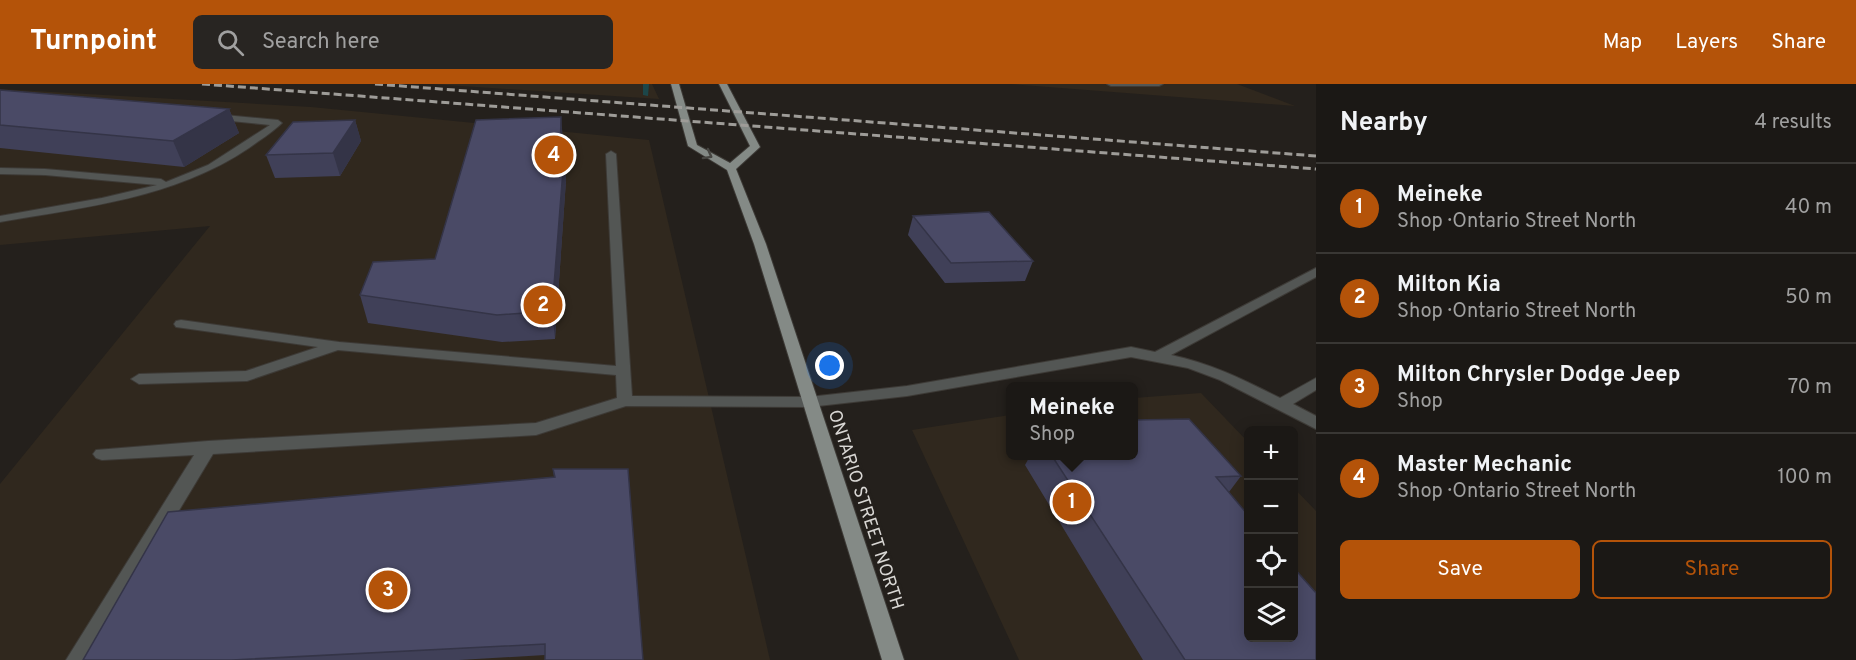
<!DOCTYPE html>
<html lang="en">
<head>
<meta charset="utf-8">
<style>
	:root { --surface:#1b1815; --page:#282522; --text:#f1f3f6; --muted:#a0a0a0; --line:#393734; --accent:#b45309 }
	body { margin:0; font-family:Overpass,sans-serif; background:var(--page); color:var(--text) }
	.controls { position:absolute; right:18px; bottom:18px; display:grid; overflow:hidden; border-radius:9px; box-shadow:0 3px 15px #0003 }
	.controls button { width:54px; height:54px; display:grid; place-items:center; padding:0; border:0; border-bottom:2px solid var(--line); background:var(--surface); color:var(--text); font:30px sans-serif }
	.you { position:absolute; left:830px; top:282px; width:21px; height:21px; margin:-15px; border:4px solid #fff; border-radius:50%; background:#1a73e8; box-shadow:0 0 0 9px #1a73e833 }
	.badge { display:grid; place-items:center; width:39px; height:39px; border-radius:50%; background:var(--accent); color:#fff; font-size:20px; font-weight:700 }
	.pin { position:absolute; translate:-50% -50%; border:3px solid #fff; box-shadow:0 2px 6px #0006 }
	.popup { position:absolute; left:1006px; top:298px; width:132px; height:78px; box-sizing:border-box; display:grid; place-content:center; border-radius:9px; background:var(--surface); filter:drop-shadow(0 2px 4px #0005); font-size:20px; white-space:nowrap; color:var(--muted) }
	.popup b { font-size:22px; color:var(--text) }
	.popup::after { content:''; position:absolute; left:50%; top:100%; margin-left:-12px; border:12px solid transparent; border-top-color:var(--surface) }
	.list { margin:0; padding:0; list-style:none }
	h2 { display:flex; justify-content:space-between; align-items:center; height:78px; margin:0; padding:0 24px; font-size:26px }
	h2 small { font-size:20px; font-weight:400; color:var(--muted) }
	.list li { display:grid; grid-template-columns:39px 1fr auto; gap:18px; align-items:center; box-sizing:border-box; height:90px; padding:0 24px; border-top:2px solid var(--line) }
	.list b { display:block; font-size:22px; white-space:nowrap }
	.list p { margin:0; font-size:20px; white-space:nowrap; color:var(--muted) }
	.list em { font-size:20px; font-style:normal; color:var(--muted) }
	.actions { display:flex; gap:12px; padding:18px 24px }
	.actions a { flex:1; padding:14px 0; border:2px solid var(--accent); border-radius:9px; text-align:center; font-size:21px; color:var(--accent) }
	.actions .main { background:var(--accent); color:#fff }
	.icon { flex:none; width:33px; height:33px; fill:none; stroke:currentColor; stroke-width:2; stroke-linecap:round; stroke-linejoin:round }
	.map { position:relative; flex:none; width:1316px; height:576px; overflow:hidden }
	header { display:flex; align-items:center; gap:36px; box-sizing:border-box; height:84px; padding:0 30px; background:var(--accent); color:#fff }
	header strong { font-size:28px }
	nav { display:flex; gap:33px; margin-inline-start:auto; font-size:21px }
	.search { width:420px; height:54px; background:var(--page); display:flex; align-items:center; gap:15px; box-sizing:border-box; padding:0 21px; border-radius:9px; color:var(--muted); font-size:22px }
	main { display:flex }
	aside { flex:1; background:var(--surface) }
	.map>svg:first-child { display:block }
	.built { fill:#30281e }
	.lines { fill:none; stroke-linecap:round; stroke-linejoin:round }
	.stream { fill:#1c4649; fill-rule:evenodd }
	.lane-casing { stroke:#3d3a36; stroke-width:2 }
	.primary-casing { stroke:#3d3a36; stroke-width:2 }
	.lane { fill:#535654; fill-rule:evenodd }
	.primary { fill:#848a86; fill-rule:evenodd }
	.rail { stroke:#9e9c98; stroke-width:3; stroke-dasharray:8 4; stroke-linecap:butt }
	.wall { fill:#404058 }
	.shaded-wall { fill:#343447 }
	.building { fill:#4a4a66; stroke:#343447; stroke-width:1.5 }
	.oneway { stroke:#464541 }
	.labels { text-anchor:middle; dominant-baseline:central; stroke-width:6; stroke-linejoin:round; paint-order:stroke }
	.street-label { font-size:18px; fill:#d9d7d4; stroke:#24201c }
</style>
</head>
<body>
<header>
<strong>Turnpoint</strong>
<div class="search"><svg class="icon" aria-label="search" viewBox="0 0 24 24"><circle cx="10" cy="10" r="6"/><path d="M15 15l6 6"/></svg>Search here</div>
<nav><a>Map</a><a>Layers</a><a>Share</a></nav>
</header>
<main>
<div class="map">
<svg width="1316" height="576" viewBox="0 0 1316 576">
	<rect width="100%" height="100%" fill="#24201c"/>
	<!-- built -->
	<g class="built">
		<polygon points="431,0 652,0 659,15"/>
		<polygon points="1007,0 1237,0 1295,22 1010,0"/>
		<polygon points="0,5 311,23 649,56 770,576 0,576 0,400 210,142 0,161"/>
		<polygon points="1201,309 1248,358 1248,554 1294,554 1294,404 1316,427 1316,576 1019,576 912,346 1010,331 1010,372 1134,372 1134,314"/>
	</g>
	<g class="lines">
		<!-- stream -->
		<polygon class="stream" points="643,0 649,0 648,12 643,11"/>
		<!-- lane casing -->
		<g class="lane-casing">
			<g id="lane">
				<polygon points="1107,0 1163,0 1159,2 1111,2"/>
				<path d="M 214,30 L 278,36 L 282,39 C 273,48 260,56 249,64 C 175,114 86,123 0,138 L 0,132 L 102,114 L 157,101 L 45,91 L 0,90 L 0,84 L 45,85 L 161,95 L 166,98 L 208,81 L 270,41 L 211,35 L 211,31 Z"/>
				<path d="M 611,67 L 616,70 L 632,312 L 809,313 L 907,302 L 1131,263 L 1155,268 L 1316,184 L 1316,193 L 1171,271 C 1210,279 1244,296 1280,314 L 1316,294 L 1316,306 L 1293,320 L 1316,332 L 1316,345 L 1220,296 L 1188,284 L 1131,273 L 907,312 L 809,323 L 626,322 L 536,351 L 213,370 L 89,576 L 66,576 L 194,371 L 102,376 L 96,374 L 93,370 L 96,366 L 208,357 L 536,339 L 617,314 L 616,291 L 338,266 L 247,297 L 139,300 L 131,295 L 139,290 L 246,287 L 318,263 L 176,243 L 174,240 L 176,237 L 181,236 L 339,258 L 616,282 L 606,70 Z"/>
			</g>
		</g>
		<!-- primary casing -->
		<g class="primary-casing">
			<polygon id="primary" points="671,0 679,0 697,61 730,79 750,62 719,0 727,0 760,63 736,85 766,160 904,576 882,576 754,160 727,86 688,62"/>
		</g>
		<!-- lane -->
		<use href="#lane" class="lane"/>
		<!-- primary -->
		<use href="#primary" class="primary"/>
		<!-- rail -->
		<g class="rail">
			<polyline points="202,0 1316,85"/>
			<polyline points="375,0 1316,72"/>
		</g>
	</g>
	<!-- wall -->
	<g class="wall">
		<polygon points="0,6 229,25 239,49 184,83 0,64"/>
		<polygon points="355,36 361,57 340,92 275,94 266,71"/>
		<polygon points="563,55 563,73 566,96 555,255 502,258 368,239 360,211 435,175"/>
		<polygon points="913,132 1033,177 1025,197 945,199 908,151"/>
		<polygon points="1030,372 1134,372 1241,392 1229,408 1316,576 1143,576 1025,381"/>
		<polygon points="553,385 628,385 545,571 459,576 83,576 554,393"/>
	</g>
	<!-- shaded-wall -->
	<g class="shaded-wall">
		<polygon points="229,25 239,49 184,83 173,57"/>
		<polygon points="561,33 563,55 562,96 560,73"/>
		<polygon points="355,36 361,57 340,92 333,69"/>
		<polygon points="564,73 566,96 555,255 552,227"/>
	</g>
	<!-- building -->
	<g class="building">
		<polygon points="0,6 229,25 173,57 0,41"/>
		<polygon points="561,33 560,73 564,73 552,227 497,231 360,211 373,178 435,175 476,36"/>
		<polygon points="355,36 333,69 266,71 293,38"/>
		<polygon points="989,128 1033,177 951,179 913,132"/>
		<polygon points="1189,335 1241,392 1216,393 1248,431 1248,554 1293,554 1293,483 1316,509 1316,576 1185,576 1052,372 1134,372 1134,336"/>
		<polygon points="553,385 628,385 643,576 545,576 545,560 232,576 83,576 168,428 555,393"/>
	</g>
	<!-- one-way arrows -->
	<defs><path id="oneway-chevron" d="M-2-3.5L2.5 0L-2 3.5" fill="none" stroke-width="1.6" stroke-linecap="round" stroke-linejoin="round" transform="scale(1.5)"/></defs>
	<use class="oneway" href="#oneway-chevron" transform="translate(708 71) rotate(29)"/>
	<g class="labels">
		<!-- street labels -->
		<g class="street-label">
			<text transform="translate(865 426) rotate(72)">ONTARIO STREET NORTH</text>
		</g>
	</g>
</svg>
<div class="controls">
<button>+</button>
<button>−</button>
<button><svg class="icon" aria-label="locate" viewBox="0 0 24 24"><circle cx="12" cy="12" r="6"/><path d="M12 2v4M12 18v4M2 12h4M18 12h4"/></svg></button>
<button><svg class="icon" aria-label="layers" viewBox="0 0 24 24"><path d="M12 4l9 5-9 5-9-5zM3 14l9 5 9-5"/></svg></button>
</div>
<div class="you"></div>
<div class="pin badge" style="left:1072px;top:418px">1</div>
<div class="popup"><b>Meineke</b>Shop</div>
<div class="pin badge" style="left:543px;top:221px">2</div>
<div class="pin badge" style="left:388px;top:506px">3</div>
<div class="pin badge" style="left:554px;top:71px">4</div>
</div>
<aside>
<h2>Nearby<small>4 results</small></h2>
<ul class="list">
<li><span class="badge">1</span><div><b>Meineke</b><p>Shop · Ontario Street North</p></div><em>40 m</em></li>
<li><span class="badge">2</span><div><b>Milton Kia</b><p>Shop · Ontario Street North</p></div><em>50 m</em></li>
<li><span class="badge">3</span><div><b>Milton Chrysler Dodge Jeep</b><p>Shop</p></div><em>70 m</em></li>
<li><span class="badge">4</span><div><b>Master Mechanic</b><p>Shop · Ontario Street North</p></div><em>100 m</em></li>
</ul>
<div class="actions"><a class="main">Save</a><a>Share</a></div>
</aside>
</main>
</body>
</html>
